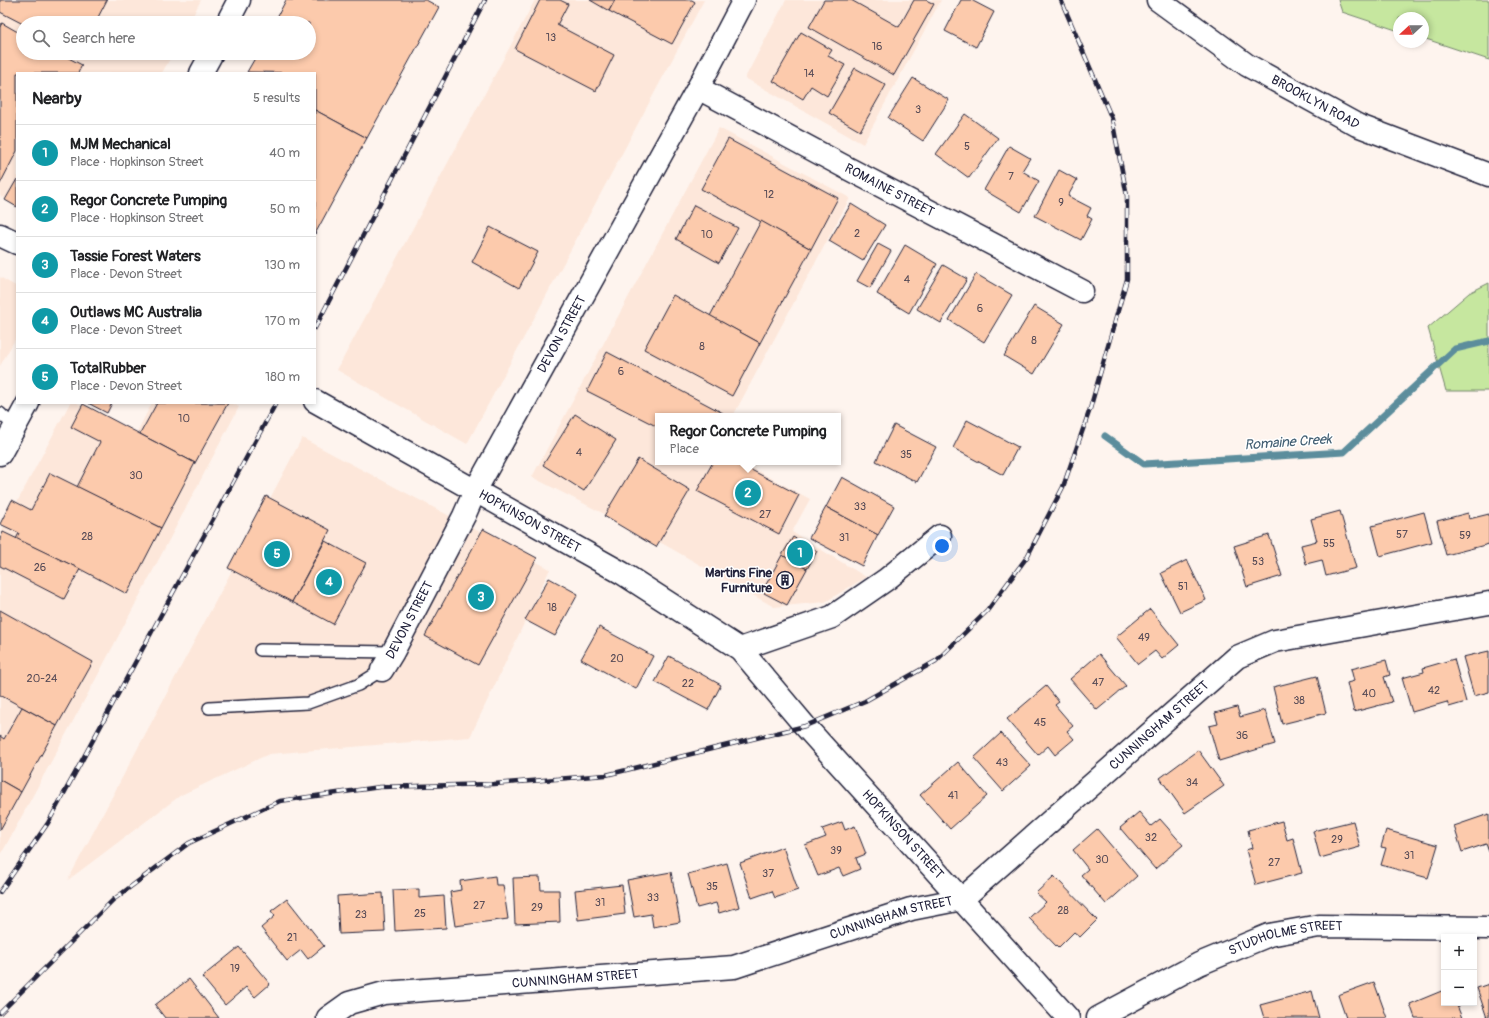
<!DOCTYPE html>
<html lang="en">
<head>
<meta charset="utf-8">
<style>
	:root { --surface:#fff; --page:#f6f6f6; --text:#202124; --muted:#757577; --line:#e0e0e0; --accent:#22223b }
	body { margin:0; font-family:Pangolin,sans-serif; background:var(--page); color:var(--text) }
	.controls { position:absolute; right:12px; bottom:12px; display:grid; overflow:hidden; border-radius:0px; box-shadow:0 2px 6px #0003 }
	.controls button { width:36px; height:36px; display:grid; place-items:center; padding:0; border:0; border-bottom:1px solid var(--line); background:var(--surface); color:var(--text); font:20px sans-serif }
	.compass { position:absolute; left:1393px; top:12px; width:36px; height:36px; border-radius:50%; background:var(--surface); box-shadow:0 2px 6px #0003; rotate:248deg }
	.you { position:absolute; left:942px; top:546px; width:14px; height:14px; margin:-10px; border:3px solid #fff; border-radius:50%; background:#1a73e8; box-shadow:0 0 0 6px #1a73e833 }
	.badge { display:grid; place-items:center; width:26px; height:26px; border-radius:50%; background:var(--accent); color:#fff; font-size:13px; font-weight:700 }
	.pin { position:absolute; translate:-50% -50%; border:2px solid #fff; box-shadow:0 1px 4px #0006 }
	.popup { position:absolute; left:655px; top:413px; width:186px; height:52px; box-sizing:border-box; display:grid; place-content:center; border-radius:0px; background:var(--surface); filter:drop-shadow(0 1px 3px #0005); font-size:13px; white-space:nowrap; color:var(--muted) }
	.popup b { font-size:15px; color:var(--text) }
	.popup::after { content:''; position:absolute; left:50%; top:100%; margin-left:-8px; border:8px solid transparent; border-top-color:var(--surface) }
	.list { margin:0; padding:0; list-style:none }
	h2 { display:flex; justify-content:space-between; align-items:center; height:52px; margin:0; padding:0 16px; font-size:17px }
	h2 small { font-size:13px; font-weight:400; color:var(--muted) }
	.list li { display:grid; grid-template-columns:26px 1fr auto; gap:12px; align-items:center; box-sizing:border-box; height:56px; padding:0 16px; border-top:1px solid var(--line) }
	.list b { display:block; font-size:15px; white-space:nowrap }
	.list p { margin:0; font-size:13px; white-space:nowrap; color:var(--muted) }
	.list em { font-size:13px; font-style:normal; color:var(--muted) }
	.icon { flex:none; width:22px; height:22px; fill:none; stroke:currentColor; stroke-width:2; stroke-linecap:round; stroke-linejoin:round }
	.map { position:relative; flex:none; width:1489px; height:1018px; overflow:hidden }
	.search { position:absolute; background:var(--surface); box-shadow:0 2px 6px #0003; left:16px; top:16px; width:300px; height:44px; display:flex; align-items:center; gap:10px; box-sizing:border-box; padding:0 14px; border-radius:22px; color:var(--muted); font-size:15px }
	.panel { position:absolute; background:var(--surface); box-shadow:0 2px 6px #0003; left:16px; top:72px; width:300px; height:332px; border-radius:0px }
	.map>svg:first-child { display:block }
	.built { fill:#fde7da }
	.green { fill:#c6e79f; stroke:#74846d }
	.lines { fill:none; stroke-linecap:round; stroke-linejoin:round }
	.stream { stroke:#5c8d9c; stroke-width:7 }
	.building { fill:#fccaac; stroke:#22223b }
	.lane-casing { stroke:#22223b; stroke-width:14 }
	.street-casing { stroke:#22223b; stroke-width:25 }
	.secondary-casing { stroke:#22223b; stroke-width:25 }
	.lane { stroke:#fff; stroke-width:11 }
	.street { stroke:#fff; stroke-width:22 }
	.secondary { stroke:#fff; stroke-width:22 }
	.rail-casing { stroke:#22223b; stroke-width:4.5 }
	.rail { stroke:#fff; stroke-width:3; stroke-dasharray:9; stroke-linecap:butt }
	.labels { text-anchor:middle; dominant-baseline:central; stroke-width:3; stroke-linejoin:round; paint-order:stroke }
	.number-label { font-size:11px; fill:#584c57 }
	.street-label { font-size:13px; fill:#22223b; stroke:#fff }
	.poi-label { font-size:13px; font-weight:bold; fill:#22223b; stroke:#fff; text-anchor:end }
	.water-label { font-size:14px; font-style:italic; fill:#446074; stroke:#fff }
</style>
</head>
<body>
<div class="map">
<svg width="1489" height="1018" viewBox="0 0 1489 1018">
	<rect width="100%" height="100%" fill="#fef4ee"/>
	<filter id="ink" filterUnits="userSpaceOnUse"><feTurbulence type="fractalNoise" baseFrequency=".025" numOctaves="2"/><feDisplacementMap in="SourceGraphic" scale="8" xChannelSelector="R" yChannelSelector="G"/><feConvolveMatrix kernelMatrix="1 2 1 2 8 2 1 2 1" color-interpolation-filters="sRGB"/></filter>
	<g filter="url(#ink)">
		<!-- built -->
		<g class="built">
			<polygon points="0,0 201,0 189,23 23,23 23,53 173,53 162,73 17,73 17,205 0,196"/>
			<polygon points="535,0 704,0 467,444 337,370"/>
			<polygon points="786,0 941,0 863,144 745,78"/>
			<polygon points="719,128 850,198 733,416 658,416 658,462 741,462 810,499 792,532 866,577 825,602 774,607 665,545 532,477"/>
			<polygon points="0,277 17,287 17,336 0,366"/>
			<polygon points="70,403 77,403 137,432 152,403 232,403 239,407 99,673 4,849 0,854 0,534"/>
			<polygon points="302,438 550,569 470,737 269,754 181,795 68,880"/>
		</g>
		<!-- green -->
		<g class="green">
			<polygon points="1338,0 1489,0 1489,60 1423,38 1423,18 1399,18 1399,31 1342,12"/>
			<polygon points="1489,283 1489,391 1446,391 1428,328 1469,293"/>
		</g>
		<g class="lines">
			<!-- stream -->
			<polyline class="stream" points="1105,436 1144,464 1344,452 1455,349 1489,341"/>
		</g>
		<!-- building -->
		<g class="building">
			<polygon points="0,0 107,0 95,23 23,23 23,24 0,12"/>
			<polygon points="286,0 426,0 439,7 367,138 315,110 315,73 247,72 258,53 309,53 309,23 274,23"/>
			<polygon points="540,0 560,0 568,4 557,25 614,55 596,91 515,49"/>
			<polygon points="590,0 615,0 609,11"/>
			<polygon points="615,0 692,0 695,2 672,44 609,11"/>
			<polygon points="824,0 851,0 899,27 914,0 926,0 934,4 894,75 809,27"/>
			<polygon points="961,0 971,0 994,12 976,47 945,31"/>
			<polygon points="2,23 23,35 23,53 59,53 82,65 78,73 17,73 17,151 0,184 0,27"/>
			<polygon points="801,32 832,50 828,56 845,65 827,96 811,86 803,99 773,81"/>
			<polygon points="855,68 886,85 860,131 829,113"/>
			<polygon points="913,78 949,100 923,141 888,118"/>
			<polygon points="315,110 367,138 315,234"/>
			<polygon points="965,114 998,138 969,178 936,154"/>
			<polygon points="728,139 838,198 811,249 701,189"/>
			<polygon points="1009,146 1030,158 1022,171 1039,181 1021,212 984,190"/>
			<polygon points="1059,170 1077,180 1068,196 1091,208 1087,216 1092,219 1081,240 1035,216"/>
			<polygon points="17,179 17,207 5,200"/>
			<polygon points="851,204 885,225 863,261 829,241"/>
			<polygon points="694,205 738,228 719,263 676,239"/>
			<polygon points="761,221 811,249 760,343 710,316"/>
			<polygon points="490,227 538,252 519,288 472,262"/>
			<polygon points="878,244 891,251 870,288 857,281"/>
			<polygon points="905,245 937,264 909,313 877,294"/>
			<polygon points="943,265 967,279 941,323 917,309"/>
			<polygon points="976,274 1012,295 984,342 949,320"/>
			<polygon points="673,295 760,343 732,396 644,349"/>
			<polygon points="1034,306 1064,324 1034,374 1004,356"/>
			<polygon points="607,352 723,413 721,416 658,416 658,427 587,391"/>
			<polygon points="88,403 112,403 107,413"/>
			<polygon points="157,403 228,403 195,463 140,434"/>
			<polygon points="83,404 195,463 161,528 77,487 100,442 71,427"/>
			<polygon points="575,414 616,440 584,491 543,465"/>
			<polygon points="967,420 1018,447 1003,475 953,448"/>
			<polygon points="894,425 936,447 917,482 876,461"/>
			<polygon points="638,459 690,490 656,547 604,516"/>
			<polygon points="713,462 736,462 799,495 779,534 697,491"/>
			<polygon points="50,473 161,528 127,594 80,569 16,539 19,533 0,524 12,500 31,510"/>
			<polygon points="842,477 894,506 878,535 826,507"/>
			<polygon points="266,496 330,530 292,602 228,568"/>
			<polygon points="826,507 878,535 862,566 809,538"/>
			<polygon points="1340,511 1356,568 1326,576 1322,560 1306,564 1301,545 1317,541 1311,519"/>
			<polygon points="1424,512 1432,542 1380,556 1372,526"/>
			<polygon points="1468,513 1469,519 1489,514 1489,544 1446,555 1437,521"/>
			<polygon points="483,529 537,558 478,665 425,636"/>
			<polygon points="3,532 80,569 64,599 0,566 0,539"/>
			<polygon points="1269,535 1282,576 1247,587 1234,546"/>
			<polygon points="793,537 817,551 807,569 782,555"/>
			<polygon points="325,541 366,563 333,624 292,602"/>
			<polygon points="782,555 807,569 787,605 762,592"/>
			<polygon points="1187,560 1206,600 1180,612 1161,573"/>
			<polygon points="549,578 578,594 555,636 525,620"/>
			<polygon points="1150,609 1179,645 1162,659 1155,651 1138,664 1116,637"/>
			<polygon points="0,610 93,662 57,726 0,695"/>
			<polygon points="599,627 653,656 636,689 581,659"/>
			<polygon points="1489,651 1489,692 1474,696 1463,657"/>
			<polygon points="1099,654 1126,686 1097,710 1070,679"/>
			<polygon points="669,656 721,685 708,710 655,682"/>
			<polygon points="1454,659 1466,702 1449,707 1447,702 1412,712 1402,678 1424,672 1423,668"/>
			<polygon points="1386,660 1390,675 1384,677 1392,702 1354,712 1347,683 1354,681 1351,669"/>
			<polygon points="1317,676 1326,713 1282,724 1273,687"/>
			<polygon points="1046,686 1059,702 1055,705 1073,726 1067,731 1074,739 1055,755 1048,746 1038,755 1007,719"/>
			<polygon points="22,707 57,726 21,792 0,780 0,736 4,739"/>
			<polygon points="1237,707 1240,717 1265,710 1275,744 1219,761 1209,726 1218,724 1215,713"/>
			<polygon points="1001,733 1031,766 1003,791 974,758"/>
			<polygon points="1198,750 1224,786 1185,813 1160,778"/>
			<polygon points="958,762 987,796 950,829 920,795"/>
			<polygon points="0,780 21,792 0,830"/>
			<polygon points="1139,812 1151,826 1160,819 1183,845 1155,869 1120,828"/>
			<polygon points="1489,814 1489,852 1486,844 1462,852 1454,826"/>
			<polygon points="1282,821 1287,840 1293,838 1302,873 1256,885 1246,850 1252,848 1248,830"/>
			<polygon points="1353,821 1360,847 1320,858 1313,831"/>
			<polygon points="842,822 845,830 855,826 866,854 856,858 860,869 843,876 839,868 818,876 805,845 826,837 822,829"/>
			<polygon points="1097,829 1137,876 1106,904 1081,875 1088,869 1073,850"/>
			<polygon points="1386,830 1438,845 1428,878 1381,865 1386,848 1381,847"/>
			<polygon points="783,847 798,890 775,898 772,891 752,898 740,863"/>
			<polygon points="727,863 739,907 719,913 716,903 697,908 688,874"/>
			<polygon points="671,872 680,922 653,927 651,914 634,917 627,880"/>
			<polygon points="495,876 496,885 503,885 508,919 455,926 450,892 461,890 460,881"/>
			<polygon points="1054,876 1097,920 1080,937 1074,932 1058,948 1029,918 1046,902 1036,893"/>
			<polygon points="540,877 541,890 559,890 560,922 515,924 513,878"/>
			<polygon points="622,885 625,914 578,920 575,890"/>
			<polygon points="419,889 419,898 444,896 446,928 395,931 393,890"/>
			<polygon points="383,893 385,932 339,934 337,896"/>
			<polygon points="287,899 324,946 308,959 301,950 287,961 261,928 275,916 271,911"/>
			<polygon points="239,947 270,984 255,997 246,987 225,1005 202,977"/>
			<polygon points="189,979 219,1018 165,1018 155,1005"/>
			<polygon points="1374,982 1387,1018 1346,1018 1338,995"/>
			<polygon points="1489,984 1489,1018 1487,1018 1477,988"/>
			<polygon points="1444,990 1444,1003 1456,1003 1462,1018 1415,1018 1410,1004"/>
			<polygon points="1312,991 1319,1018 1264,1018 1260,1005"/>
		</g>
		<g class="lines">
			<!-- lane casing -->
			<g class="lane-casing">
				<g id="lane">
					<polyline points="0,413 15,427"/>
					<polyline points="260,650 393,652"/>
					<polyline points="209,708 308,703 358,685 382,670"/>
				</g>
			</g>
			<!-- street casing -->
			<g class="street-casing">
				<g id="street">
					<path id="s1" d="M 698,88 L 847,168 L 1082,291"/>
					<polyline points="0,235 17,243"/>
					<path id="s2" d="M 315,401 L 622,573 L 740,649 L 805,726 L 1068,1018"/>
					<polyline points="740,649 832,617 887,579 940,536"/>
					<path id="s3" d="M 382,670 L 393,652 L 464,516 L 475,491 L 698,88 L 744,0"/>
					<path id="s4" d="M 328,1018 L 349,1003 L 384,993 L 734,967 L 911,909 L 962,899 L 1237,657 L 1275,641 L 1489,603"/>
					<path id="s5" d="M 1098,1018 L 1199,964 L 1269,935 L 1319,926 L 1489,928"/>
				</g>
			</g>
			<!-- secondary casing -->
			<g class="secondary-casing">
				<g id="secondary">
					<path id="s6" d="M 1158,0 L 1247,65 L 1357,125 L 1489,175"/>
					<polyline points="227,23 239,0"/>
					<polyline points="201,73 212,53"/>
					<polyline points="0,454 28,403"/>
				</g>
			</g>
			<!-- lane -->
			<use href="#lane" class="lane"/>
			<!-- street -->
			<use href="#street" class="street"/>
			<!-- secondary -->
			<use href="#secondary" class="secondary"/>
			<!-- rail casing -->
			<g class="rail-casing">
				<g id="rail">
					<polyline points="315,328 485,0"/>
					<polyline points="0,892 48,823 276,403"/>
					<polyline points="0,1013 113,900 189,843 280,801 380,787 494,784 606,775 805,726 865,701 936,661 987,611 1027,557 1063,487 1090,409 1127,279 1127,196 1112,119 1061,0"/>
				</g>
			</g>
			<!-- rail -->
			<use href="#rail" class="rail"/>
		</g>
	</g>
	<!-- icons -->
	<defs>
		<g id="building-ring" transform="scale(0.9)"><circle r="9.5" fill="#fff" stroke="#22223b" stroke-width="1.5"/><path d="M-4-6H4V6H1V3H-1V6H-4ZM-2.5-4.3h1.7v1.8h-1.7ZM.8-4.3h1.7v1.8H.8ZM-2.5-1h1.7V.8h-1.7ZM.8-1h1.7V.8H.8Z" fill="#22223b"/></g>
	</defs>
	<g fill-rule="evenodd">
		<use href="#building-ring" x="785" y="580"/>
	</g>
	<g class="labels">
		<!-- number labels -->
		<g class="number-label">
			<text x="551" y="37">13</text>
			<text x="877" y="46">16</text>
			<text x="809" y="73">14</text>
			<text x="918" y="109">3</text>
			<text x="967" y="146">5</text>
			<text x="1011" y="176">7</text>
			<text x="769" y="194">12</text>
			<text x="1061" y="202">9</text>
			<text x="857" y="233">2</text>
			<text x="707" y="234">10</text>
			<text x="907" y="279">4</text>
			<text x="980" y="308">6</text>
			<text x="1034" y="340">8</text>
			<text x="702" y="346">8</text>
			<text x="621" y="371">6</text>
			<text x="184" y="418">10</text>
			<text x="579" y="452">4</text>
			<text x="906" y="454">35</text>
			<text x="136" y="475">30</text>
			<text x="860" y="506">33</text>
			<text x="765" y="514">27</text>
			<text x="1402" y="534">57</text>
			<text x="1465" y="535">59</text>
			<text x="87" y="536">28</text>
			<text x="844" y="537">31</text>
			<text x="1329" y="543">55</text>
			<text x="1258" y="561">53</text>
			<text x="40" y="567">26</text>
			<text x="1183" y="586">51</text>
			<text x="552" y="607">18</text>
			<text x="1144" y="637">49</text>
			<text x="617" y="658">20</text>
			<text x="42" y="678">20-24</text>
			<text x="1098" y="682">47</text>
			<text x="688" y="683">22</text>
			<text x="1434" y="690">42</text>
			<text x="1369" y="693">40</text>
			<text x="1299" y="700">38</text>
			<text x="1040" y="722">45</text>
			<text x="1242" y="735">36</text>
			<text x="1002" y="762">43</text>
			<text x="1192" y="782">34</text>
			<text x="953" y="795">41</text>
			<text x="1151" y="837">32</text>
			<text x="1337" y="839">29</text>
			<text x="836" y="850">39</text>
			<text x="1409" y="855">31</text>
			<text x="1102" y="859">30</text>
			<text x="1274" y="862">27</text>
			<text x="768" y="873">37</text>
			<text x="712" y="886">35</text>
			<text x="653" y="897">33</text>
			<text x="600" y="902">31</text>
			<text x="479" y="905">27</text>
			<text x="537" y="907">29</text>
			<text x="1063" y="910">28</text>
			<text x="420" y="913">25</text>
			<text x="361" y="914">23</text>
			<text x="292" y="937">21</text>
			<text x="235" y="968">19</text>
		</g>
		<!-- street labels -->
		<g class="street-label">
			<text stroke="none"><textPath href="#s6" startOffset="188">BROOKLYN ROAD</textPath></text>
			<text stroke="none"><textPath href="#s1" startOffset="217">ROMAINE STREET</textPath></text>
			<text stroke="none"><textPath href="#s3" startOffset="381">DEVON STREET</textPath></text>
			<text stroke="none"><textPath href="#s2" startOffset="246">HOPKINSON STREET</textPath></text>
			<text stroke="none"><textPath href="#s3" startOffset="57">DEVON STREET</textPath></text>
			<text stroke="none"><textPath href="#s4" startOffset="914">CUNNINGHAM STREET</textPath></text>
			<text stroke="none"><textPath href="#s2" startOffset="739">HOPKINSON STREET</textPath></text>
			<text stroke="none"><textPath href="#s4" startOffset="578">CUNNINGHAM STREET</textPath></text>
			<text stroke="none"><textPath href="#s5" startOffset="206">STUDHOLME STREET</textPath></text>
			<text stroke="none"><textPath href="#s4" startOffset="254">CUNNINGHAM STREET</textPath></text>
		</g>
		<!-- poi labels -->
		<g class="poi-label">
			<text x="772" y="573">Martins Fine<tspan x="772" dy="15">Furniture</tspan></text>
		</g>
		<!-- water labels -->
		<g class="water-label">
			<text transform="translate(1288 442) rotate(-4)">Romaine Creek</text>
		</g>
	</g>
</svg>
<div class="controls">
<button>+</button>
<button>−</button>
</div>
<svg class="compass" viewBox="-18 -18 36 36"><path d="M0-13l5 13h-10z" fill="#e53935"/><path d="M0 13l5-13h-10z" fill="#757577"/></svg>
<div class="you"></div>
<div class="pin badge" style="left:800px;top:553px;background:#0f9aa8">1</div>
<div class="pin badge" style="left:748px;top:493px;background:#0f9aa8">2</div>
<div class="popup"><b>Regor Concrete Pumping</b>Place</div>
<div class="pin badge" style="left:481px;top:597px;background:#0f9aa8">3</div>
<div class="pin badge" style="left:329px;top:582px;background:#0f9aa8">4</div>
<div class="pin badge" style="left:277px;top:554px;background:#0f9aa8">5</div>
<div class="search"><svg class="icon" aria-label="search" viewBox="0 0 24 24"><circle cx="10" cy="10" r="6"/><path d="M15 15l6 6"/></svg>Search here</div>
<section class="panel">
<h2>Nearby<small>5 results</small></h2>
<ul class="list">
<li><span class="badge" style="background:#0f9aa8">1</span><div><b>MJM Mechanical</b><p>Place · Hopkinson Street</p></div><em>40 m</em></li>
<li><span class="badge" style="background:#0f9aa8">2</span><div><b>Regor Concrete Pumping</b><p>Place · Hopkinson Street</p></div><em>50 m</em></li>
<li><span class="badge" style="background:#0f9aa8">3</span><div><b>Tassie Forest Waters</b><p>Place · Devon Street</p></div><em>130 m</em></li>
<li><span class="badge" style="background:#0f9aa8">4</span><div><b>Outlaws MC Australia</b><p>Place · Devon Street</p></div><em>170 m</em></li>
<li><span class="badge" style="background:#0f9aa8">5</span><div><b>TotalRubber</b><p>Place · Devon Street</p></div><em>180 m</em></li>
</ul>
</section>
</div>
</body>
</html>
